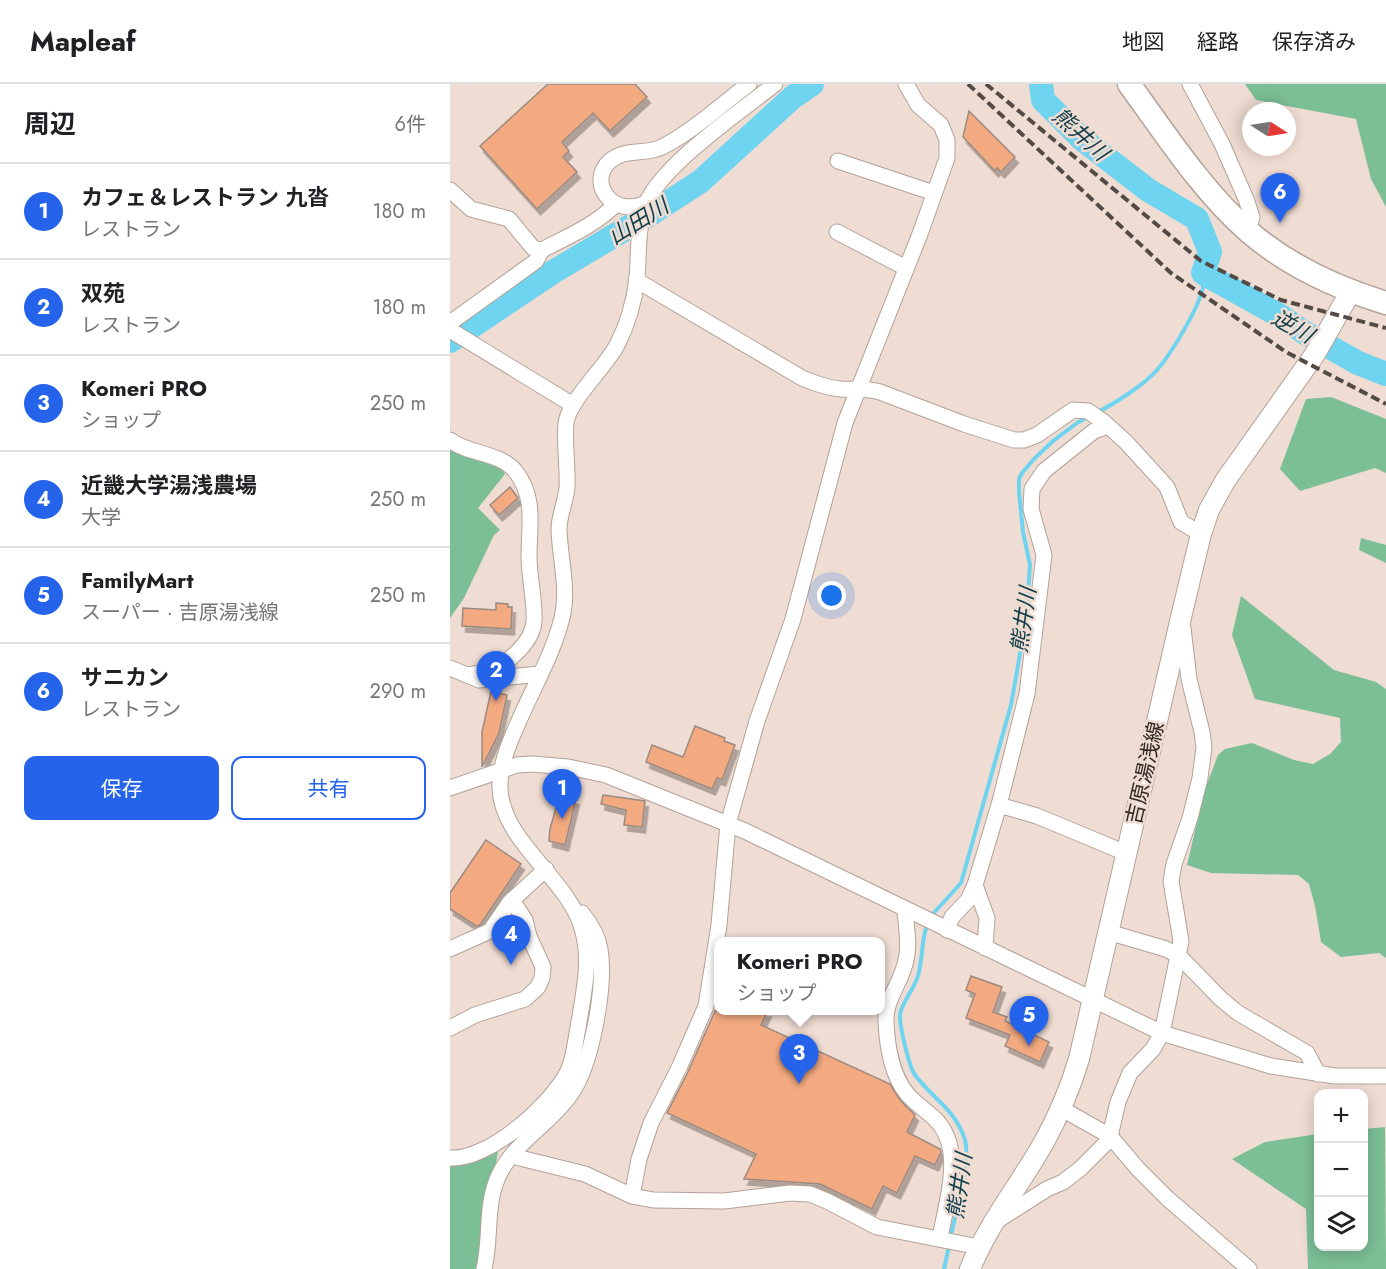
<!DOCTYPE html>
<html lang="ja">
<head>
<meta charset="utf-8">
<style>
	:root { --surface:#fff; --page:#f6f6f6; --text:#202124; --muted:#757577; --line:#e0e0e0; --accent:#2563eb }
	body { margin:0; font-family:Jost,"Noto Sans JP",sans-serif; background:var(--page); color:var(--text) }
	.controls { position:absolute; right:18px; bottom:18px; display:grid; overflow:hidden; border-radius:12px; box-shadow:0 3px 15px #0003 }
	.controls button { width:54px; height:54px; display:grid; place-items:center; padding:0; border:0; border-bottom:2px solid var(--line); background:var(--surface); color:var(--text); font:30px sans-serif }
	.compass { position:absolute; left:792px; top:18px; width:54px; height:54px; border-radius:50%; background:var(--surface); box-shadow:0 3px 15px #0003; rotate:102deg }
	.you { position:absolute; left:382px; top:512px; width:21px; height:21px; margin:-15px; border:4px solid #fff; border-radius:50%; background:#1a73e8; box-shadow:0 0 0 9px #1a73e833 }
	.badge { display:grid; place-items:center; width:39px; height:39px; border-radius:50%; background:var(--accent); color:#fff; font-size:20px; font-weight:700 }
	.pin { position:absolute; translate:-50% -50px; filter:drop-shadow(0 2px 3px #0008) }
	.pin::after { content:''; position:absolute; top:32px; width:21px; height:18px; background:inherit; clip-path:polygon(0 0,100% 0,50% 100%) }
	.popup { position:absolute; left:264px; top:853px; width:171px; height:78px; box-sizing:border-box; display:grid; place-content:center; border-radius:12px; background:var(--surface); filter:drop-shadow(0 2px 4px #0005); font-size:20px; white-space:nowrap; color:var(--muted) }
	.popup b { font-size:22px; color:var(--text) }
	.popup::after { content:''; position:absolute; left:50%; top:100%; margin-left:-12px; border:12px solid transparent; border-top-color:var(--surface) }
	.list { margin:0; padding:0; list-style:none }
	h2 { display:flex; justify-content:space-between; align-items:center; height:78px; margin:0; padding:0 24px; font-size:26px }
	h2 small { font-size:20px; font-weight:400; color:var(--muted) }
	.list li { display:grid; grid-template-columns:39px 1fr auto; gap:18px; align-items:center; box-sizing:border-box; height:96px; padding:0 24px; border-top:2px solid var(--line) }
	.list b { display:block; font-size:22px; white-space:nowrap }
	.list p { margin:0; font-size:20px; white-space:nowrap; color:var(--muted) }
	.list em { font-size:20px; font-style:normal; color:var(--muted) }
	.actions { display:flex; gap:12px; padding:18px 24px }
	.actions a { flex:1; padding:14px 0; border:2px solid var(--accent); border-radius:12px; text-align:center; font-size:21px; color:var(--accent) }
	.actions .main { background:var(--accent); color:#fff }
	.icon { flex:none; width:33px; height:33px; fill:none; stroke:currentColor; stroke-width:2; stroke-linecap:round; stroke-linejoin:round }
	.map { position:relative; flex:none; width:936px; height:1185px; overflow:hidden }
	header { display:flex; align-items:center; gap:36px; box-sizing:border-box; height:84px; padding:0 30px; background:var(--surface); border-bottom:2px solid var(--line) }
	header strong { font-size:28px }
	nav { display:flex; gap:33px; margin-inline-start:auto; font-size:21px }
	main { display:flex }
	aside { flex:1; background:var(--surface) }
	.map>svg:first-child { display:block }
	.green { fill:#7cbf96 }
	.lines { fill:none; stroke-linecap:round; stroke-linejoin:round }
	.stream { stroke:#6ed4f0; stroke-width:4 }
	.river { stroke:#6ed4f0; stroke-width:24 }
	.building { fill:#f3aa81; stroke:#9b8a81; stroke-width:1.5; filter:url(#shadow) }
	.minor-casing { stroke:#b3a298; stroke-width:17 }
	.major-casing { stroke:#b3a298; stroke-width:22 }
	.highway-casing { stroke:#b3a298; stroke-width:25 }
	.minor { stroke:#fff; stroke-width:15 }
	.major { stroke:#fff; stroke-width:20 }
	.highway { stroke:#fff; stroke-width:22 }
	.rail { stroke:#534a45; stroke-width:4; stroke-dasharray:9 4.5; stroke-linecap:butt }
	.labels { text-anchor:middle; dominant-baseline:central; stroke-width:5; stroke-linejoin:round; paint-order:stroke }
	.street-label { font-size:21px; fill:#2e2723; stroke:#efdcd2 }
	.water-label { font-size:22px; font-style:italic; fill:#0e3e4a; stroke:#efdcd2 }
</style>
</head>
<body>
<header>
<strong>Mapleaf</strong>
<nav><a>地図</a><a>経路</a><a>保存済み</a></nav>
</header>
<main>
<aside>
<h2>周辺<small>6件</small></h2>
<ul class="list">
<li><span class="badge">1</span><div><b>カフェ＆レストラン 九沓</b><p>レストラン</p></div><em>180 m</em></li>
<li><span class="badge">2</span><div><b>双苑</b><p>レストラン</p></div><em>180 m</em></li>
<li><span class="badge">3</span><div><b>Komeri PRO</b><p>ショップ</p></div><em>250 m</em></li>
<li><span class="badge">4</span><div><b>近畿大学湯浅農場</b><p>大学</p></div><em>250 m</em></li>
<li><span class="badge">5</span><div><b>FamilyMart</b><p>スーパー · 吉原湯浅線</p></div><em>250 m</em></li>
<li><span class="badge">6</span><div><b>サニカン</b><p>レストラン</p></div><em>290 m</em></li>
</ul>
<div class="actions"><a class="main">保存</a><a>共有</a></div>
</aside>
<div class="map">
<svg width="936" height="1185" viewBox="0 0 936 1185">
	<defs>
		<filter id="shadow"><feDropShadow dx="3.5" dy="6" stdDeviation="0" flood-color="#0004"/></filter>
	</defs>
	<rect width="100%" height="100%" fill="#efdcd2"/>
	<!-- green -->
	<g class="green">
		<polygon points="795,0 936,0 936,123 921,95 906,35 806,16"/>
		<polygon points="881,313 936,335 936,389 925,384 850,407 830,385 856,315"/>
		<polygon points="0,363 19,373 50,381 55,390 28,424 50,446 44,451 14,514 0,534"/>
		<polygon points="911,454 936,461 936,479 909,466"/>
		<polygon points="791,512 884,586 926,598 936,605 936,874 929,869 891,873 871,858 865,822 859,800 848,791 761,789 737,781 754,708 768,671 775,665 802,659 844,676 863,680 880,670 891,658 890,634 805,615 782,551"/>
		<polygon points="935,1043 936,1185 858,1185 856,1125 782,1075 815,1058 868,1050 868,1162 914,1162 914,1045"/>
		<polygon points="50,1057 45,1084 34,1185 0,1185 0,1074"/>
	</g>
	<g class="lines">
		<!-- stream -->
		<g class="stream">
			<path d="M 646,329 C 664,320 694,301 707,286 C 721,270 749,224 753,203 C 753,199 753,194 753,189"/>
			<polyline points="481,832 511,799 561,621 576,536 580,481 573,448 569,408 569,395 572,389 584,375 603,357 627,339 639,332"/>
			<path d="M 478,838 C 471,855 473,875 468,892 C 464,905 453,917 450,930 C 449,940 459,983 465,991 C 482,1014 506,1026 515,1056 C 521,1078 505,1131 500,1155"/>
			<polyline points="494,1185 499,1162"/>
		</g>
		<!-- river -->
		<g class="river">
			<polyline points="591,0 593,16 632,55 698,106 747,135 760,168 753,189 832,233 855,249 908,279 936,290"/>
			<polyline points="0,257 103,188 199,131 251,97 343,13 362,0"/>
		</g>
	</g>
	<!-- building -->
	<g class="building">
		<polygon points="98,0 185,0 197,13 160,47 143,29 112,58 119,67 113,73 127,88 87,125 30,62"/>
		<polygon points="519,27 565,73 551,88 547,84 545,87 513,53"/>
		<polygon points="60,403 68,414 49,431 40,421"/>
		<polygon points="46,519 58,520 58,523 62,523 61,545 12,542 13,524 46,526"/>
		<polygon points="41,607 57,611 49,649 32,683 32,648"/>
		<polygon points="245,642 275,654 274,657 285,661 272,696 267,694 262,705 196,678 202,661 233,673"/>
		<polygon points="113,711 126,715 115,761 99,757 100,745 106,724 112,726"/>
		<polygon points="153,711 195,717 192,743 174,741 176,726 151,720"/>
		<polygon points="36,756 71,780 30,841 26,842 0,825 0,809"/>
		<polygon points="521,892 552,903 543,928 557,933 555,937 599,958 590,978 555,962 560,951 516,934 525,910 516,906"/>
		<polygon points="265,927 318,927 311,941 440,1000 450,1016 465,1031 457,1048 490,1065 491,1068 485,1081 465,1072 447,1109 433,1102 422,1125 370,1100 294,1095 306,1070 217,1029 238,988"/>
	</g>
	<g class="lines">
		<!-- minor casing -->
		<g class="minor-casing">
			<g id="minor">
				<polyline points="740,0 772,60 796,115 802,133 798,147"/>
				<polyline points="388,77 484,109"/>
				<path d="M 0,106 L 21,125 L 59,135 L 83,164 L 92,166 C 117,153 145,141 165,121"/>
				<path d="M 196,119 C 161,135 137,97 160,77 C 174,64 196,71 212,63 C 242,48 272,20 299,0"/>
				<polyline points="387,148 456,184"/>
				<path d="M 186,196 L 352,294 C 364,299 377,304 390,305 C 404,306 416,304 430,308 L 514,340 L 564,356 L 574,356 L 587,351 L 623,326 L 638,327 L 655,339 L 676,358 L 717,403 L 731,438 L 751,450"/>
				<polyline points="0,239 86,177 92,166"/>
				<polyline points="0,246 123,321"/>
				<path d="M 0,356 C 19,371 51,368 66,388 C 86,414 79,442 79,472 C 79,494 85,515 84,537 C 83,558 58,579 40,587 C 33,589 25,590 17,591 L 29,596 L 90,590"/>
				<polyline points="0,584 17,591"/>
				<polyline points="0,704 67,681 82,680 118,683 156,691 295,747 712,949 821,982 885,992 936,992"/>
				<polyline points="549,721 587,732 676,769"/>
				<polyline points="525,801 537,834 535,864"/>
				<path d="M 455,826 C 456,842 460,860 456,876 C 452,898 435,915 436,937 C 437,964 443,999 464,1017 C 481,1032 492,1036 499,1059 C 507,1088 495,1125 490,1154"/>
				<polyline points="497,846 502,833 518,816 525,801 549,721 577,610 594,471 581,425 582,405 594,387 644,347 658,342"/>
				<polyline points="658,848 716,865 729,872 771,915 788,929 857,969 868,990"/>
				<polyline points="0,865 40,847 60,818 96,785"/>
				<polyline points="0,944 25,931 75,915 88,903 92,894 93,883 79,852 75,836 62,816"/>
				<polyline points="612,1025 660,1052 688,1085 717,1114 799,1185"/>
				<polyline points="62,1072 135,1090 182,1112 203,1116 274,1117 340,1109 360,1110 377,1117 427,1143 529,1163"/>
				<path d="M 0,1074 C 38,1077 102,1020 118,987 C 124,974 125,959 128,944 C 133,911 142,877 132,844 C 117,793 47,754 50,699 C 51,678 60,657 68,639 C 83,604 103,570 112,534 C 119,505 110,475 109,446 C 109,430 116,418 117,403 C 118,382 114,360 116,339 C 119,316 155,284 167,261 C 178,240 184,218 187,195 C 189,170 187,143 196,120 C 212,81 291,27 325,0"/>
				<polyline points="182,1112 189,1075 201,1039 229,984 256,922 269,841 278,740 307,637 343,535 395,339 470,150 497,74 497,56 491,41 468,21 456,0"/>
				<polyline points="545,1138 597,1105 613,1098 630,1085 655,1060 660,1052 668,1018 680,989 703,965 712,949 731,857 721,797 724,780 740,734 750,694 754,663 752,648 739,595 733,544"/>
				<path d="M 34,1185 C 42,1152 34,1118 51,1087 C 68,1056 101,1039 121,1010 C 142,980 156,901 150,865 C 148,852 140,839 132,829"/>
			</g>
		</g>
		<!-- major casing -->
		<g class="major-casing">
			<path id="major" d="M 520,1185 C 538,1140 569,1102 593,1060 C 608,1033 620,1005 629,975 L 732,529 L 751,450 L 759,426 L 775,397 L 865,270 L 901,207"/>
		</g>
		<!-- highway casing -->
		<g class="highway-casing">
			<path id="highway" d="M 679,0 C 715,49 752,107 798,147 C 837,181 887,204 936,219"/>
		</g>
		<!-- minor -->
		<use href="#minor" class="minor"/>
		<!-- major -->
		<use href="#major" class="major"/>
		<!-- highway -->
		<use href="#highway" class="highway"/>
		<!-- rail -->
		<g class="rail">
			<polyline points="518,0 721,189 836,268 936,320"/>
			<polyline points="536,0 751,177 831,216 936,244"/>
		</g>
	</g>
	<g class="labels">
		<!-- street labels -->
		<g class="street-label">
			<text transform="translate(695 689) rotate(-77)">吉原湯浅線</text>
		</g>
		<!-- water labels -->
		<g class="water-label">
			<text transform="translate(631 50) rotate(42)">熊井川</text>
			<text transform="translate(188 137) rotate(-32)">山田川</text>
			<text transform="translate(843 242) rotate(29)">逆川</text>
			<text transform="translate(573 536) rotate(-82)">熊井川</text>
			<text transform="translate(509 1102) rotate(-82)">熊井川</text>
		</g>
	</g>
</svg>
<div class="controls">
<button>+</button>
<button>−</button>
<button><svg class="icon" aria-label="layers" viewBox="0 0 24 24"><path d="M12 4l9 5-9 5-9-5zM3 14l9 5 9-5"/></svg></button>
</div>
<svg class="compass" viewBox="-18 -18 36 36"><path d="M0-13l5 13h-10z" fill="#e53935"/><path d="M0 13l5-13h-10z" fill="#757577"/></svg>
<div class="you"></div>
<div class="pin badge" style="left:112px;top:735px">1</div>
<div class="pin badge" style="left:46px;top:617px">2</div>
<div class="pin badge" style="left:349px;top:1000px">3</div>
<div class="popup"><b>Komeri PRO</b>ショップ</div>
<div class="pin badge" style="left:61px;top:881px">4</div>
<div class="pin badge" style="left:579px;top:962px">5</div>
<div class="pin badge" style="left:830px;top:139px">6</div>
</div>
</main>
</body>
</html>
